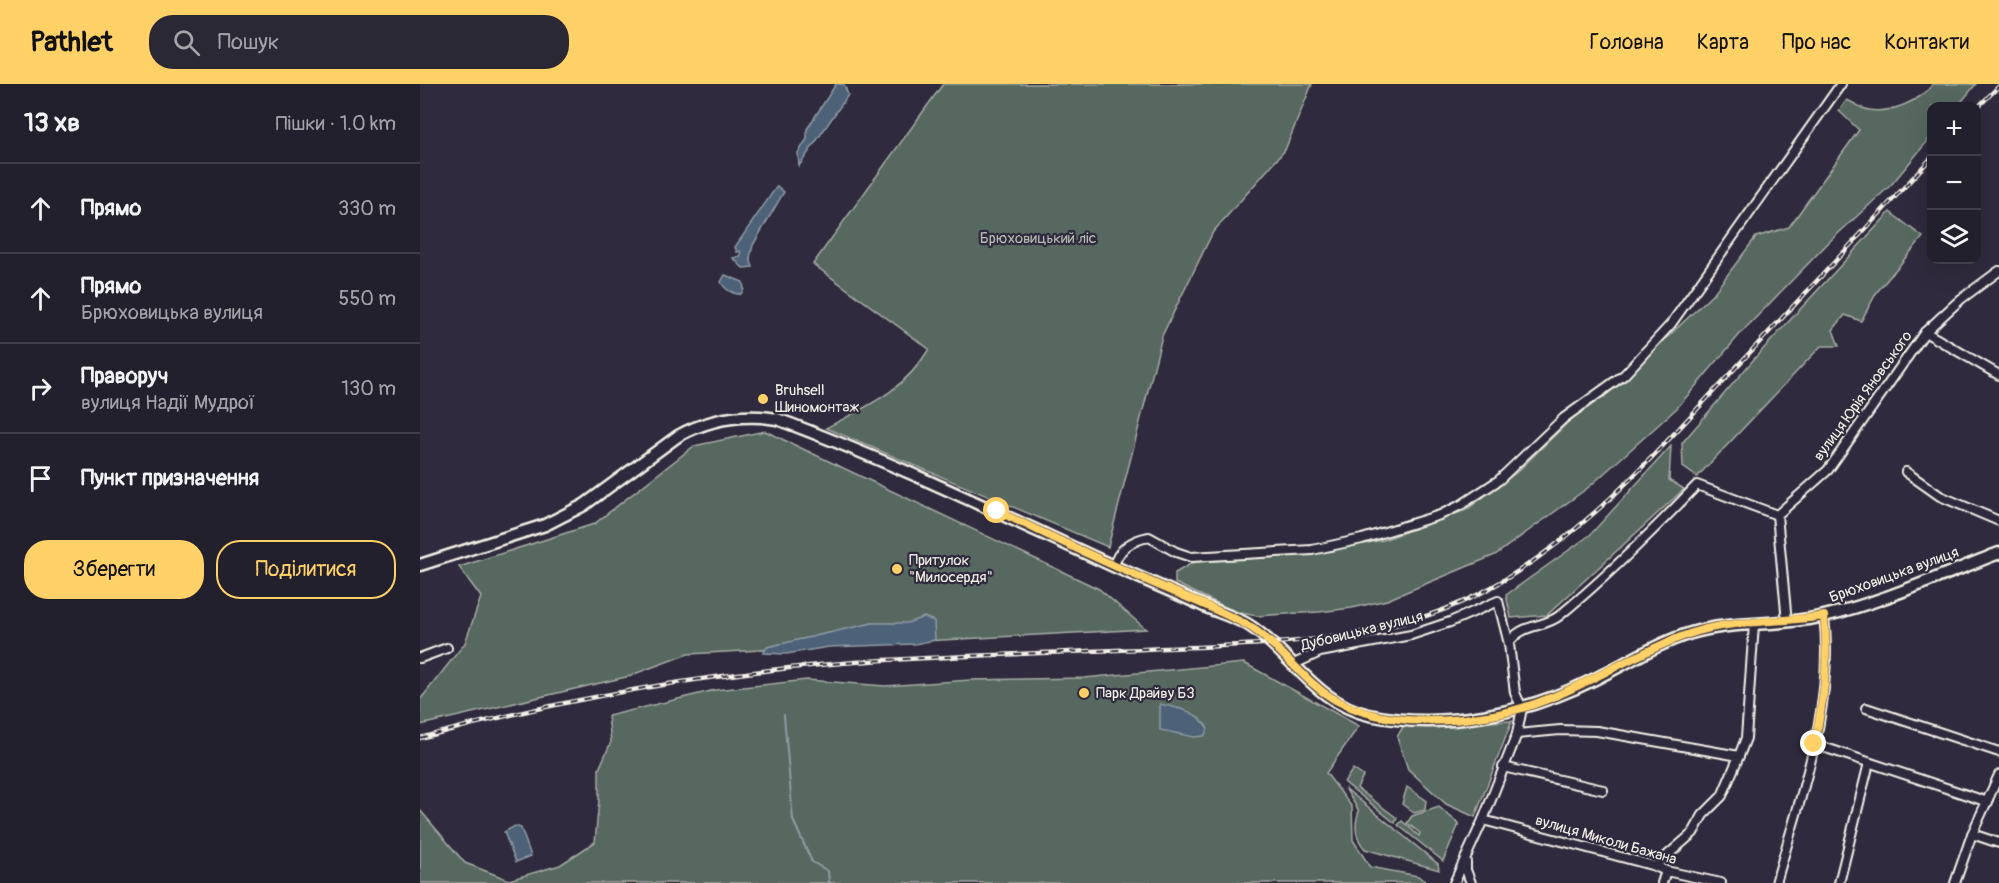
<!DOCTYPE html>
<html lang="uk">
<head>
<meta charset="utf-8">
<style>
	:root { --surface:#23202e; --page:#2b2836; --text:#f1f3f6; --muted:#a3a3aa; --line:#403e4a; --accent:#ffd166 }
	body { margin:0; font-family:Pangolin,sans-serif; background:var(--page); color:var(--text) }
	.controls { position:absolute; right:18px; top:18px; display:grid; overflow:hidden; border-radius:12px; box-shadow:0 6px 24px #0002 }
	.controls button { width:54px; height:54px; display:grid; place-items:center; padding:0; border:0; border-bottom:2px solid var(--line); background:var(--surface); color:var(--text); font:30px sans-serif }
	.stop { position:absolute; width:18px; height:18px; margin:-14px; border:4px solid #ffd166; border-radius:50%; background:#fff }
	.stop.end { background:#ffd166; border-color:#fff; box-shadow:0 2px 6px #0008 }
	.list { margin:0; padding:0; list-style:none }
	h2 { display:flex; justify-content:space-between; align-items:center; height:78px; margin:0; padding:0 24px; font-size:26px }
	h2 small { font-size:20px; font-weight:400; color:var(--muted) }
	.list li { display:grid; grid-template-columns:39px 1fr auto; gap:18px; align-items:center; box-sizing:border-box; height:90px; padding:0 24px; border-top:2px solid var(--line) }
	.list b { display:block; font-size:22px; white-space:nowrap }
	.list p { margin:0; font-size:20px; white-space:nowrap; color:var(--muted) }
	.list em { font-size:20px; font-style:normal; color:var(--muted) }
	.actions { display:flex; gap:12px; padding:18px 24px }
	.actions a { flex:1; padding:14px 0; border:2px solid var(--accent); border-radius:24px; text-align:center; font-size:21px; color:var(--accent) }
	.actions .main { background:var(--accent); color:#111 }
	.icon { flex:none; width:33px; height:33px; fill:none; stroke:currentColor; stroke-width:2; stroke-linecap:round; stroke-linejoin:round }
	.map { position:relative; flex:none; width:1579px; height:799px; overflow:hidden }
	header { display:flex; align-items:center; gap:36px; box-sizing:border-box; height:84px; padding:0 30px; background:var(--accent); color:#111 }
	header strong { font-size:28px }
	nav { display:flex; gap:33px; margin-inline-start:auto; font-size:21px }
	.search { width:420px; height:54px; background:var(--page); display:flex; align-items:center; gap:15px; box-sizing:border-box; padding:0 21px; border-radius:24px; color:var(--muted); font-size:22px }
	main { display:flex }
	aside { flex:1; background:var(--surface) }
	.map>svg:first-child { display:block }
	.green { fill:#576860; stroke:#a6aca4; stroke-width:1.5 }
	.water { fill:#4d6278; stroke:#909ba5; stroke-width:1.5 }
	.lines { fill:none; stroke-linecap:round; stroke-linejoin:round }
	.stream { stroke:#909ba5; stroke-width:2 }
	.minor-casing { stroke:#f4f1e8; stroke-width:12 }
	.secondary-casing { stroke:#f4f1e8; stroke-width:15 }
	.minor { stroke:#2f2a3d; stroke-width:8 }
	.secondary { stroke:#2f2a3d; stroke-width:10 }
	.rail-casing { stroke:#f4f1e8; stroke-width:4.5 }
	.rail { stroke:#2f2a3d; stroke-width:2; stroke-dasharray:7; stroke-linecap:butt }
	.route { stroke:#ffd166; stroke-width:8 }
	.poi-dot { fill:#ffd166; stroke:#2f2a3d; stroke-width:2 }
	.labels { text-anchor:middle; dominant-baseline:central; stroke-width:4.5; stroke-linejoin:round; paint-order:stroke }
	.park-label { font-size:15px; fill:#b5bab2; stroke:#2f2a3d }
	.poi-label { font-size:15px; fill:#f4f1e8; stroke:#2f2a3d; text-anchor:start }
	.street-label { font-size:15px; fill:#f4f1e8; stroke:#2f2a3d }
</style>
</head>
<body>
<header>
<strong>Pathlet</strong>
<div class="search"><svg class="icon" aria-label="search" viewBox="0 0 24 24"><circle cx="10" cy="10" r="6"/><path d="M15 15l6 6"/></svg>Пошук</div>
<nav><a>Головна</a><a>Карта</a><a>Про нас</a><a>Контакти</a></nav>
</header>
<main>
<aside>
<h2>13 хв<small>Пішки · 1.0 km</small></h2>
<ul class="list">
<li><svg class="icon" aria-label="ahead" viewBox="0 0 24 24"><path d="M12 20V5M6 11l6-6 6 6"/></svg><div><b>Прямо</b></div><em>330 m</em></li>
<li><svg class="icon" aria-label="ahead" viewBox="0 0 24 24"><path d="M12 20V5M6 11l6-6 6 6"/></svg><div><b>Прямо</b><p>Брюховицька вулиця</p></div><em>550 m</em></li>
<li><svg class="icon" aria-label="right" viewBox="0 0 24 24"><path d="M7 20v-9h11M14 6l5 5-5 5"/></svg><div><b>Праворуч</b><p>вулиця Надії Мудрої</p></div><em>130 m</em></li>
<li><svg class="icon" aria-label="arrive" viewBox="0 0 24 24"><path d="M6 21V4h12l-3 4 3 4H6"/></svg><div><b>Пункт призначення</b></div></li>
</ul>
<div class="actions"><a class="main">Зберегти</a><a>Поділитися</a></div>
</aside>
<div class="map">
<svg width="1579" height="799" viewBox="0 0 1579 799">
	<rect width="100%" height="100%" fill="#2f2a3d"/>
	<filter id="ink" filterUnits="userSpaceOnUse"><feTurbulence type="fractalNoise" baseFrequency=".0167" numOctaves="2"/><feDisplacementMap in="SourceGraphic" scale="12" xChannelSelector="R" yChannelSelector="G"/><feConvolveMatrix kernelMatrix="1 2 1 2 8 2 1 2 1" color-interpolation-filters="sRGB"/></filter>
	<g filter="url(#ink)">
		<!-- green -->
		<g class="green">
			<path d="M 523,0 L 892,0 L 865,66 L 793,148 L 742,252 L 688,463 L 406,344 C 449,321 483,308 509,265 L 393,180 Z"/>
			<path d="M 1513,0 L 1556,0 L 1538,22 L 1512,22 L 1511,53 L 1471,101 L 1410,157 L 1321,249 L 1257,324 L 1169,403 L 1075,471 L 967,516 L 932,524 L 899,528 L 837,532 L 816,528 L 755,499 L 755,489 L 774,478 L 882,471 L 963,456 L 1046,426 L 1097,388 L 1169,318 L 1184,313 L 1293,210 L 1336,153 L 1369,143 L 1439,46 L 1419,27 L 1427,16 C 1434,19 1442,25 1449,26 C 1470,30 1502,16 1513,0 Z"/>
			<polygon points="1470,128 1503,153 1457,208 1441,237 1425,231 1413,246 1419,262 1401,262 1277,393 1263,383 1262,359 1334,275"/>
			<polygon points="345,347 679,505 726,545 268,570 206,593 0,641 0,616 45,559 61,513 39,483 174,440 274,362"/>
			<polygon points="1251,362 1249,396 1264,405 1127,531 1091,534 1086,511 1170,451"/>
			<polygon points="824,579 939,642 906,689 932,723 933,756 950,783 998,792 1007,799 0,799 0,726 45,779 89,796 140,781 175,758 179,716 179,685 191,658 188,632 295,606 387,596 465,602 551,596 664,594"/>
			<polygon points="1092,637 1055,733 1026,720 988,685 977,653 984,641"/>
			<polygon points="933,685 943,692 937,704 977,734 975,739 924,698"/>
			<polygon points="987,703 1006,716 1005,726 994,729 982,720"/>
			<path d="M 925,704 L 1018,780 L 1019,786 L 945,765 C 935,754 934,741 939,727 Z"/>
			<polygon points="1019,723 1039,740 1023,777 978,741 982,737 999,752 1000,749 987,739 992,732"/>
		</g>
		<!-- water -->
		<g class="water">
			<polygon points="416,0 424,0 428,11 379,82 378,69 387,55 387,45"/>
			<polygon points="357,102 364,108 333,161 330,174 333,183 323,184 313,174 321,172 320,167 317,168 315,163"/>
			<path d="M 305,191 L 323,198 L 324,205 L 321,210 C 314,211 304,205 301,198 Z"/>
			<polygon points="504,533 514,537 515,556 495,560 409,563 366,570 343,569 347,563 452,539 487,539"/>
			<path d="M 740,620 C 760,625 778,626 788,645 L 784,652 L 774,653 L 740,646 Z"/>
			<polygon points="95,742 101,744 111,772 96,778 84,748"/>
		</g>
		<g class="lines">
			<!-- stream -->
			<polyline class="stream" points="364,631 373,736 392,778 408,787 409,798 411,799"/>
			<!-- minor casing -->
			<g class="minor-casing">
				<g id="minor">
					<polyline points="1505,248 1579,291"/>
					<polyline points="1486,388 1520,412 1579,437"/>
					<path d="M 694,482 C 698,465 712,456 729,453 L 756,468 L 771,473 L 892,466 L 942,455 L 1020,431 L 1041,421 L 1079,396 L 1144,334 L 1204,291 L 1251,240 L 1421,0"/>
					<polyline points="1367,538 1357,431 1408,386 1505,248 1541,215 1579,187"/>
					<path d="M 1089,560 C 1098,540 1124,544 1139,532 C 1189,491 1233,447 1277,401 L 1357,431"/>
					<polyline points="0,574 27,564"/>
					<polyline points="872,581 900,568 991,551 1030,538 1078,517 1089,560 1095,609 1102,624 1097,650 1063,736 1034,799"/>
					<polyline points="1446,624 1579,668"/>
					<polyline points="1097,650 1140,646 1177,647 1319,672"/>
					<polyline points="1394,660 1568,718"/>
					<polyline points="1083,683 1183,706"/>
					<polyline points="1063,736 1235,782 1246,787 1301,799"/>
					<polyline points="1552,750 1579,759"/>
					<polyline points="1046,778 1046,786 1051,799"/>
					<polyline points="1235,782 1273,749 1283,731 1302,712 1319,672 1326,654 1334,540"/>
					<polyline points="1242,799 1246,787"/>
					<path d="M 1356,799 C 1380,712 1415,623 1404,532"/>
					<polyline points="1419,799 1449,679"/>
					<polyline points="1535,799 1552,750 1579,691"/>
				</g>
			</g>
			<!-- secondary casing -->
			<g class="secondary-casing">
				<path id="secondary" d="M 0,481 L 125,441 L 164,421 L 258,352 C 289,335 321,329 357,335 C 471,377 582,431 693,482 C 723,495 754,508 784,522 C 798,528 814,533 827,540 C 870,567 896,620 949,631 C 1025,647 1107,629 1175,595 C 1207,579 1238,559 1271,549 C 1314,536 1360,543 1404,532 C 1463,518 1522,491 1579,469"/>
			</g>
			<!-- minor -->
			<use href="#minor" class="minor"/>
			<!-- secondary -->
			<use href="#secondary" class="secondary"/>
			<!-- rail casing -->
			<g class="rail-casing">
				<g id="rail">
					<polyline points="1556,25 1579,2"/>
					<path d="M 0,654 C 152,612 307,586 464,576 C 558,571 652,568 747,564 C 850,560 962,559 1057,511 C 1161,457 1228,377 1307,293 C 1375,220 1444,147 1512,73"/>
				</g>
			</g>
			<!-- rail -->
			<use href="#rail" class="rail"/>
		</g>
	</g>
	<g class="lines" filter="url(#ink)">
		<!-- route -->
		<path class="route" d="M 577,427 C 622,448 667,470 713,490 C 750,507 789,521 825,540 C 847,551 873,582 892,599 C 940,643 1013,641 1073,631 C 1144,619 1202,573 1269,550 C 1311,535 1360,539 1404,532 C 1409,577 1404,617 1394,660"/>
	</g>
	<!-- markers -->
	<g class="poi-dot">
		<circle cx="343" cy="315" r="6"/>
		<circle cx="477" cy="485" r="6"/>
		<circle cx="664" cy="609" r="6"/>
	</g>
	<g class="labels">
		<!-- park labels -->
		<g class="park-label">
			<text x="618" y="154">Брюховицький ліс</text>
		</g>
		<!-- poi labels -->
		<g class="poi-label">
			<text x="355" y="306">Bruhsell<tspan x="355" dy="17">Шиномонтаж</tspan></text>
			<text x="489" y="476">Притулок<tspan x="489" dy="17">"Милосердя"</tspan></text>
			<text x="676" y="609">Парк Драйву Б3</text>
		</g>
		<!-- street labels -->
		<g class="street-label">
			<text transform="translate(1443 312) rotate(-54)">вулиця Юрія Яновського</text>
			<text transform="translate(1474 491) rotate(-20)">Брюховицька вулиця</text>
			<text transform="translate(942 547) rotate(-14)">Дубовицька вулиця</text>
			<text transform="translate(1186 756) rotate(16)">вулиця Миколи Бажана</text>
		</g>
	</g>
</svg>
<div class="controls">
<button>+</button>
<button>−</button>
<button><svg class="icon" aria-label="layers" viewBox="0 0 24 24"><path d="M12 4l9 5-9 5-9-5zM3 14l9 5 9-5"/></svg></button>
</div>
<div class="stop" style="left:577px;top:427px"></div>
<div class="stop end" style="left:1394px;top:660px"></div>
</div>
</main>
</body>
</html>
